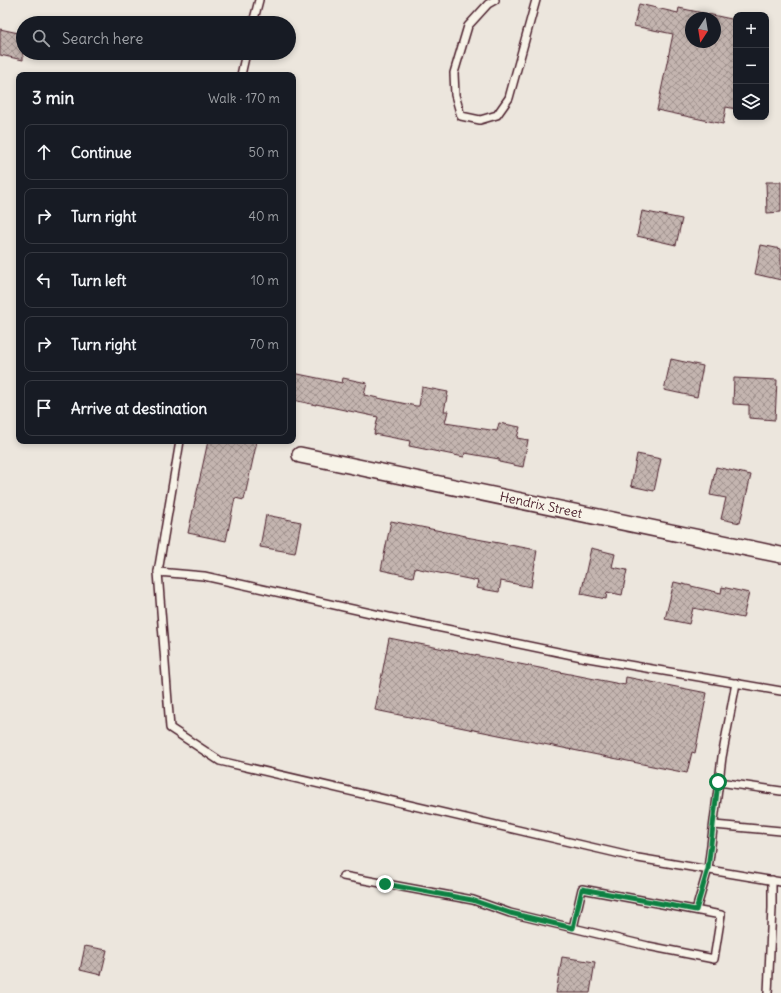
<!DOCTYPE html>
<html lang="en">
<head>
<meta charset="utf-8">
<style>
	:root { --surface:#171b24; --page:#242831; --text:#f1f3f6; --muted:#9ea1a6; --line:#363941 }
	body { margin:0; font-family:Delius,sans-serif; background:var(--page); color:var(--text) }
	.controls { position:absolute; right:12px; top:12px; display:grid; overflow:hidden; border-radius:8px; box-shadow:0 2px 6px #0003 }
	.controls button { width:36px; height:36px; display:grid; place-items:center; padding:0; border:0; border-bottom:1px solid var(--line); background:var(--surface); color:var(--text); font:20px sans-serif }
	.compass { position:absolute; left:685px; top:12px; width:36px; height:36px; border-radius:50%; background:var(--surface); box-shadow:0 2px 6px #0003; rotate:192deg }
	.stop { position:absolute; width:12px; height:12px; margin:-9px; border:3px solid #0b8043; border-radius:50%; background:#fff }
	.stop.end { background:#0b8043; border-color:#fff; box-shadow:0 1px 4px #0008 }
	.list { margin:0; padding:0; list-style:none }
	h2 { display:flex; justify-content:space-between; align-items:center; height:52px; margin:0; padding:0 16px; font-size:17px }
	h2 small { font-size:13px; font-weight:400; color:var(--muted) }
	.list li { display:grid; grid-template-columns:26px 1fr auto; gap:12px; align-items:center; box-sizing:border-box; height:56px; margin:0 8px 8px; padding:0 8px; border:1px solid var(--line); border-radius:8px }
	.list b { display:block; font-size:15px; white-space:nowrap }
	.list em { font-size:13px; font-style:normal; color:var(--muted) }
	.icon { flex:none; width:22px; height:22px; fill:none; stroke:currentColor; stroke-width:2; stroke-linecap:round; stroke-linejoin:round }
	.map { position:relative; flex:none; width:781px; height:993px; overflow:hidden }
	.search { position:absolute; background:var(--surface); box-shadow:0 2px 6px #0003; left:16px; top:16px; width:280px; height:44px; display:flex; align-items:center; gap:10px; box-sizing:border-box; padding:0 14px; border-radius:22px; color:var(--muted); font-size:15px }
	.panel { position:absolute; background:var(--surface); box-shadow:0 2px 6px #0003; left:16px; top:72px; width:280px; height:372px; border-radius:8px }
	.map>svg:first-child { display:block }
	.building { fill:url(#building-cross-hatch); stroke:#4a1f2b; fill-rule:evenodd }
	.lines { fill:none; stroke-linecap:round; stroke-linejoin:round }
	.service-casing { stroke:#4a1f2b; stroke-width:10 }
	.minor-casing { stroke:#4a1f2b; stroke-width:18 }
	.service { stroke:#f7f3e8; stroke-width:7 }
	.minor { stroke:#f7f3e8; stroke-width:15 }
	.route { stroke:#0b8043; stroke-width:5 }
	.labels { text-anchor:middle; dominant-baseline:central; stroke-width:3.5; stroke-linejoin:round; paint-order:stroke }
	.street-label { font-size:13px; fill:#4a1f2b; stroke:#f7f3e8 }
</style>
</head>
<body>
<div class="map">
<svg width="781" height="993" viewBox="0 0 781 993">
	<defs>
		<pattern id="building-cross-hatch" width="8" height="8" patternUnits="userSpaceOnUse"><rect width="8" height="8" fill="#c4b5b0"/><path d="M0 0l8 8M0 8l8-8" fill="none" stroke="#a1938f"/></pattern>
	</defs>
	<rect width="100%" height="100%" fill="#ece6dd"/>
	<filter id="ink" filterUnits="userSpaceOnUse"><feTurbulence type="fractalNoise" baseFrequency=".025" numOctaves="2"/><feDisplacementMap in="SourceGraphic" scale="8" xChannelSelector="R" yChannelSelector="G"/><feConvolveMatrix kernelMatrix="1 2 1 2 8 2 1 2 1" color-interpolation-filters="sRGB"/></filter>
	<g filter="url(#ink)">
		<!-- building -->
		<g class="building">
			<path d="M 639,4 L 678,13 L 679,8 L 736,20 L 736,109 L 726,107 L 723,124 L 657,110 L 673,34 L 634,26 ZM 691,18 L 715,18 L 715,42 L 691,42 Z"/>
			<polygon points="0,29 23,34 23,60 0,55"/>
			<polygon points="766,182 781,182 781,212 767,213"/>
			<polygon points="642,211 682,219 676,245 637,236"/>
			<polygon points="761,245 781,249 781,280 755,274"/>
			<polygon points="671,359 703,366 697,397 664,390"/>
			<polygon points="293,373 342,383 343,378 367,383 364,395 416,406 419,406 422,387 448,392 444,411 448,411 445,423 497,431 499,423 520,427 517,438 528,440 523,467 499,462 499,459 465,453 464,457 409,446 410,441 374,434 378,417 316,404 316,405 293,400"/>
			<polygon points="734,378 777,380 775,420 749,418 749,405 733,404"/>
			<polygon points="208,441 257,441 244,500 235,498 226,541 188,533"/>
			<polygon points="637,454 661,459 654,491 631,486"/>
			<polygon points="716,467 751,475 740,523 721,519 726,498 710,495"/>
			<polygon points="266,515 301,522 295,553 260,547"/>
			<polygon points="391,521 466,536 466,537 537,550 531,587 501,581 499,592 476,588 478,581 415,568 413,577 381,570"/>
			<polygon points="591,548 615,554 612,567 627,570 622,595 607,592 606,599 581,594"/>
			<polygon points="674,582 721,593 722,587 749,593 743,618 693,608 689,624 665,619"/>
			<polygon points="389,638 625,685 626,677 707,693 695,753 692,752 687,773 375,710"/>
			<polygon points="85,946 107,950 101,975 80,970"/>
			<polygon points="562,957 595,962 590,993 556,993"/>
		</g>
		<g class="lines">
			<!-- service casing -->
			<g class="service-casing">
				<g id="service">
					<polyline points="495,0 488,4 468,26 454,73 455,95 461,116 480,120 497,115 509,98 536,0"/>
					<polyline points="253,23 259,0"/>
					<polyline points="241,75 246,53"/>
					<polyline points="180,441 158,572 170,728 220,761 638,858 781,882"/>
					<polyline points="158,572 204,576 393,618 582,657 781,691"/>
					<polyline points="719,782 781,791"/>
					<polyline points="714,825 781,831"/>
					<polyline points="343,876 473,900 510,913 573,928 582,889 721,915 714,959 648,946 573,928"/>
					<polyline points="696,910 708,869 722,757 736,683"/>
					<polyline points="768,993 772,908 772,880"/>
				</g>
			</g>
			<!-- minor casing -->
			<g class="minor-casing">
				<polyline id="minor" points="300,455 781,555"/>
			</g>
			<!-- service -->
			<use href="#service" class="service"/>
			<!-- minor -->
			<use href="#minor" class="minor"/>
		</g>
	</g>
	<g class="lines" filter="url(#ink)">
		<!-- route -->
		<polyline class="route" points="385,884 472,900 510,913 573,928 582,889 696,910 708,869 718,782"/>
	</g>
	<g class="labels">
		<!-- street labels -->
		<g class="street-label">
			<text transform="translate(541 505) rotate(12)">Hendrix Street</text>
		</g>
	</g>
</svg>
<div class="controls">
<button>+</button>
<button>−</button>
<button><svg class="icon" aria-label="layers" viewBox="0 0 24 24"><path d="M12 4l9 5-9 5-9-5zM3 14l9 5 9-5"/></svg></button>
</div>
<svg class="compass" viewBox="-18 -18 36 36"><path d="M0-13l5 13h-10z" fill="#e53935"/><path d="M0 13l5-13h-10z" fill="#9ea1a6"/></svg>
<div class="stop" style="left:718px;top:782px"></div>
<div class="stop end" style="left:385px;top:884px"></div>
<div class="search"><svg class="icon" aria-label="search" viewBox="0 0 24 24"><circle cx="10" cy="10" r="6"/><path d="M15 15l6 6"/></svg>Search here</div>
<section class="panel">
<h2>3 min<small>Walk · 170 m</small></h2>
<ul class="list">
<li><svg class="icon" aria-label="ahead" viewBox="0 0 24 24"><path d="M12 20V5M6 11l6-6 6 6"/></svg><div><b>Continue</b></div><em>50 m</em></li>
<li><svg class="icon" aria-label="right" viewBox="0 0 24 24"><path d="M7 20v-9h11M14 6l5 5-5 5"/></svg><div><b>Turn right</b></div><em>40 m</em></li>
<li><svg class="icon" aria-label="left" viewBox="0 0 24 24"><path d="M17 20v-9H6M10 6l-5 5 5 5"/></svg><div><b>Turn left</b></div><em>10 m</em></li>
<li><svg class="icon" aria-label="right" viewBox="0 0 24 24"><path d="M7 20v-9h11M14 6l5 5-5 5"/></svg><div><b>Turn right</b></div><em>70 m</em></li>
<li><svg class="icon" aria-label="arrive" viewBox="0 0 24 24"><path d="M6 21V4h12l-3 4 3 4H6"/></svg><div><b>Arrive at destination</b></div></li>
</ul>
</section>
</div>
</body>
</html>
